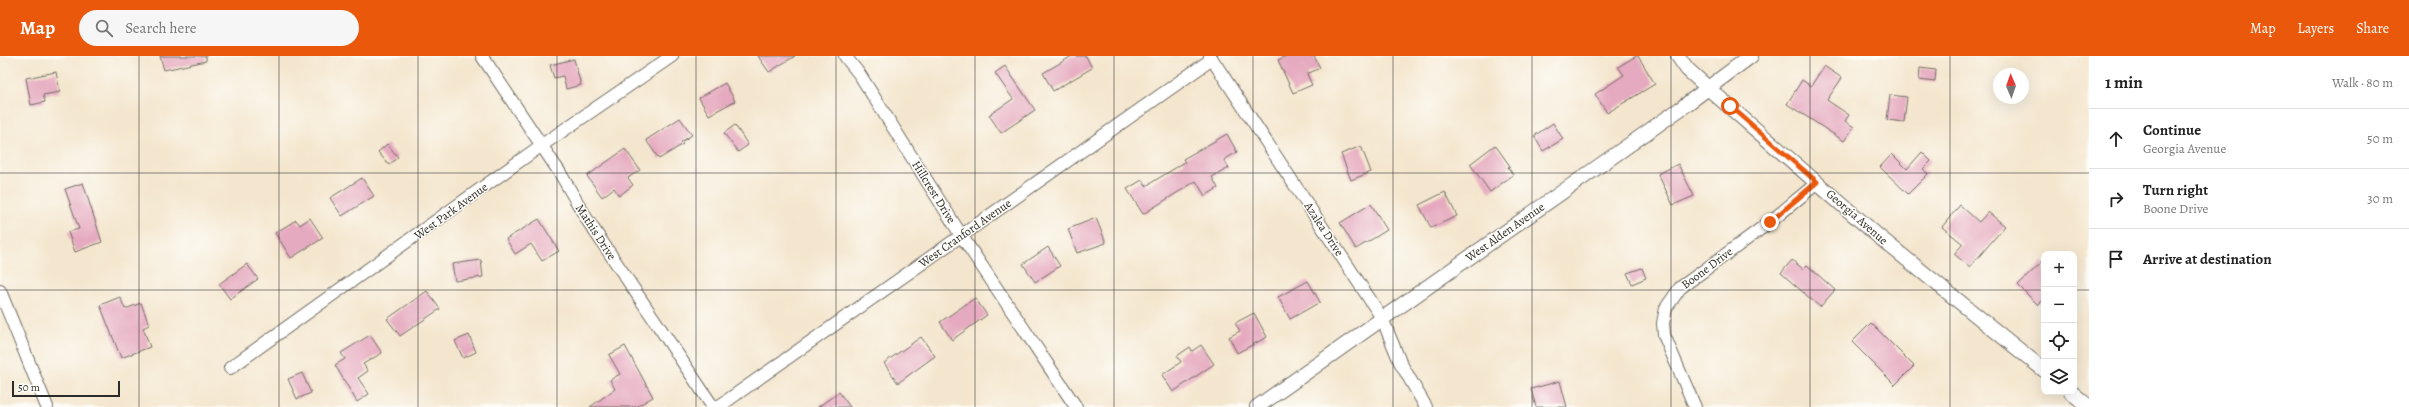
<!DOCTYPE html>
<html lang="en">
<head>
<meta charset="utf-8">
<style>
	:root { --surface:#fff; --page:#f6f6f6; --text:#222; --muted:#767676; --line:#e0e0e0; --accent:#ea580c }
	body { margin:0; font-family:Alegreya,serif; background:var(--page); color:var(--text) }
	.controls { position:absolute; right:12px; bottom:12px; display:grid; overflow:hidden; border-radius:8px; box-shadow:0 4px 16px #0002 }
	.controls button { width:36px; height:36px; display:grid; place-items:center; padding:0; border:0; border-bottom:1px solid var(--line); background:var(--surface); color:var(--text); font:20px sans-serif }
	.compass { position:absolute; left:1993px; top:12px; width:36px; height:36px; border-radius:50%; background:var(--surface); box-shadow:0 4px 16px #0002; rotate:358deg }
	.scale { position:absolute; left:12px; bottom:10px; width:108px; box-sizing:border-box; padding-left:4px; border:2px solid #2b2b2b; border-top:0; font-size:11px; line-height:14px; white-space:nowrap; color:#2b2b2b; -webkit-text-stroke:3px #fdfcf7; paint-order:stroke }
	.stop { position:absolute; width:12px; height:12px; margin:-9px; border:3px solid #ea580c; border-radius:50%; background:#fff }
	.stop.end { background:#ea580c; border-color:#fff; box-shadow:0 1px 4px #0008 }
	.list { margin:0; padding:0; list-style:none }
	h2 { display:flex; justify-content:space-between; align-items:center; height:52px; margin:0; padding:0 16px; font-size:17px }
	h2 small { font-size:13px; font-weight:400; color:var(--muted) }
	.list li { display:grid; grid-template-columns:26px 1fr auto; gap:12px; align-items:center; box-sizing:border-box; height:60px; padding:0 16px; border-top:1px solid var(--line) }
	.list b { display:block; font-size:15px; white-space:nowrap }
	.list p { margin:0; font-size:13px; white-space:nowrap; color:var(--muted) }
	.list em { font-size:13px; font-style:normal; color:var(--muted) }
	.icon { flex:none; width:22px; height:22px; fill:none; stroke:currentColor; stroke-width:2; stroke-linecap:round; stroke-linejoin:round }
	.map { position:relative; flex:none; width:2089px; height:351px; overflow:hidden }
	header { display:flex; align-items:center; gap:24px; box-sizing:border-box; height:56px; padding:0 20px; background:var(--accent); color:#fff }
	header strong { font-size:19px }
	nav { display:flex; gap:22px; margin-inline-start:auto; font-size:14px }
	.search { width:280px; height:36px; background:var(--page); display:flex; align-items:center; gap:10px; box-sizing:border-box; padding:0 14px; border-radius:22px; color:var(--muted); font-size:15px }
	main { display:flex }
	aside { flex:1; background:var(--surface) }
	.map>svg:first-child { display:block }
	.building { fill:#e6aac0 }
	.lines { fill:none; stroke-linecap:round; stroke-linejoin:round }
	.minor-casing { stroke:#716c64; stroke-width:14 }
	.tertiary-casing { stroke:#716c64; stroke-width:16 }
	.minor { stroke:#fff; stroke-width:12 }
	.tertiary { stroke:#fff; stroke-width:14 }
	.route { stroke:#ea580c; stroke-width:5 }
	.grid { fill:none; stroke:#2b2b2b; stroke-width:1; stroke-opacity:0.55 }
	.labels { text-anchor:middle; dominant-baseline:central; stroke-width:3; stroke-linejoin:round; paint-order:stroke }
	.street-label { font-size:12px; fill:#2b2b2b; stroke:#fdfcf7 }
</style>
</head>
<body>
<header>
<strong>Map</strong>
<div class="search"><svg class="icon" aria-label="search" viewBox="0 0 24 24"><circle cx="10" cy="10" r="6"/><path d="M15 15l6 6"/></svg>Search here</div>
<nav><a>Map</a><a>Layers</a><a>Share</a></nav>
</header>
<main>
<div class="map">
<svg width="2089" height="351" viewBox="0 0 2089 351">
	<rect width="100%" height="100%" fill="#fdfcf7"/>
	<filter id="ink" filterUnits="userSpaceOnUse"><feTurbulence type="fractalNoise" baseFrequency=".025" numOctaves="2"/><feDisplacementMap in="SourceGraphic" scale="8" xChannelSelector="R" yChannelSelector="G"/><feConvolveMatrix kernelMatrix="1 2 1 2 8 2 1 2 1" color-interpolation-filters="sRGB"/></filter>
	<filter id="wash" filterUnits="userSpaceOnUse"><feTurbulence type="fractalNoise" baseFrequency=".012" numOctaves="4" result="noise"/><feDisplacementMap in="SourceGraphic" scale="16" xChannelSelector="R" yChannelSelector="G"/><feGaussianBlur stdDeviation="0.9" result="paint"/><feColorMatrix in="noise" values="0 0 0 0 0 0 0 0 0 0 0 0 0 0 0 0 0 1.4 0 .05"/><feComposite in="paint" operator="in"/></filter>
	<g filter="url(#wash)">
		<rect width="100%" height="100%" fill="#f4e6ce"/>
		<g id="blocks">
			<!-- building -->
			<g class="building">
				<polygon points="160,0 206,0 206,5 164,14"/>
				<polygon points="758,0 795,0 769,16"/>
				<polygon points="1072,0 1086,0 1092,12 1053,35 1043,17"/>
				<polygon points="1286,0 1314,0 1320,12 1307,18 1312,29 1293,37 1278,4"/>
				<polygon points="1636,0 1638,0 1655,28 1607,57 1595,38 1624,19 1618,11"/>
				<polygon points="574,3 581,29 566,33 563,20 554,22 550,9"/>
				<polygon points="1005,10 1035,54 1001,77 989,59 1013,43 995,17"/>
				<polygon points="1824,10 1842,22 1827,44 1849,59 1845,65 1854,71 1844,85 1787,48 1802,24 1811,30"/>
				<polygon points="1920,12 1936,14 1935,26 1919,24"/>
				<polygon points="56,16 60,36 43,39 45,46 31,49 26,22"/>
				<polygon points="725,27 735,45 709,59 699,42"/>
				<polygon points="1890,39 1907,41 1904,66 1887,64"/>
				<polygon points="680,62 692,79 681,86 683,88 659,103 646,84"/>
				<polygon points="1553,67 1563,83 1543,95 1534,80"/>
				<polygon points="735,69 748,89 738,96 724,77"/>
				<polygon points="1227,78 1237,96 1224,104 1229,112 1212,121 1218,132 1205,140 1196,125 1143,158 1127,133 1142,124 1146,130 1185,106 1183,103"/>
				<polygon points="387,88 398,101 389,109 378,96"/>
				<polygon points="1495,89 1510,110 1508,111 1513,119 1490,136 1470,108"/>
				<polygon points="1361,90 1371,116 1351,124 1341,98"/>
				<polygon points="625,93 640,114 628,122 633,129 619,140 614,132 602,141 587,120"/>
				<polygon points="1922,96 1931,105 1923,113 1928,118 1908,138 1880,111 1892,98 1907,113"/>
				<polygon points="1678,108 1694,140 1673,149 1658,118"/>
				<polygon points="362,122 374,140 342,160 330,142"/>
				<polygon points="83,127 102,186 75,196 68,176 79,173 65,133"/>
				<polygon points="1445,136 1457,160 1431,172 1419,149"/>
				<polygon points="1371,148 1387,174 1356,193 1340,167"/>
				<polygon points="1960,149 1979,166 1988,156 2005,170 1970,211 1954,198 1963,188 1942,171"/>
				<polygon points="310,162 323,182 291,202 275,177 296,164 300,169"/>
				<polygon points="1096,162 1106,187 1077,197 1068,173"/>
				<polygon points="539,163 559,195 542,205 531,188 515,198 506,183"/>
				<polygon points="1048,191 1060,210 1035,226 1023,208"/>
				<polygon points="481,204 483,221 455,225 452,208"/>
				<polygon points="1792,204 1803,213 1807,209 1835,234 1820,251 1781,217"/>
				<polygon points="2044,204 2044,243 2038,249 2018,229"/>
				<polygon points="247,208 258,223 230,243 219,228"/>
				<polygon points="1642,212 1646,222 1632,228 1627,217"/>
				<polygon points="1308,225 1320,246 1290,263 1278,241"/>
				<polygon points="427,235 440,253 400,280 387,263"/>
				<polygon points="120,241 125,253 141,247 149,269 143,272 150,291 121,302 100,249"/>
				<polygon points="975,242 987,259 952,284 940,266"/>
				<polygon points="1254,257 1267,281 1237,297 1229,281 1240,275 1235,267"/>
				<polygon points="1871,267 1914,310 1895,329 1852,286"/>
				<polygon points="370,279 382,297 363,308 368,315 358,322 369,338 357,346 335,309 345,303 341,297"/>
				<polygon points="469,279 476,296 463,302 455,285"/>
				<polygon points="921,281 935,300 898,327 884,307"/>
				<polygon points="1201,289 1214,308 1173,336 1162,319 1181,306 1177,300 1190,291 1192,295"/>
				<polygon points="625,290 653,341 636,351 590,351 615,333 610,324 620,318 609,299"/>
				<polygon points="302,317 311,337 297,343 288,323"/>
				<polygon points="1560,325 1567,351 1536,351 1531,333"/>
				<polygon points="839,336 850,351 818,351"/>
			</g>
		</g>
	</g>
	<g filter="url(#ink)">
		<use href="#blocks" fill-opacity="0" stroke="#716c64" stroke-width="1"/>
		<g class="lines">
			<!-- minor casing -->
			<g class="minor-casing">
				<g id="minor">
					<polyline points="482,0 560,117 588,165 713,351"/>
					<polyline points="845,0 860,19 961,179 1076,351"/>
					<polyline points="1210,0 1382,262 1400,306 1426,351"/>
					<polyline points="0,235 47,351"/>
					<polyline points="230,312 542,89 672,0"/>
					<polyline points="718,351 1212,3"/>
					<polyline points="1695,351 1664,279 1663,267 1666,252 1680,232 1770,166 1817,127"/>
				</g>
			</g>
			<!-- tertiary casing -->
			<g class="tertiary-casing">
				<g id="tertiary">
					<polyline points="1678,0 1687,13 1708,32 1878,180 2044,314"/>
					<polyline points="2071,336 2089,351"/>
					<polyline points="1257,351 1680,53 1751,0"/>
				</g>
			</g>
			<!-- minor -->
			<use href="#minor" class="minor"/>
			<!-- tertiary -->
			<use href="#tertiary" class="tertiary"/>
		</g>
	</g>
	<g class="lines" filter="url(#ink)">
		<!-- route -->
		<polyline class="route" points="1730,50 1817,126 1770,166"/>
	</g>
	<!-- grid -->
	<path class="grid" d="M 139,0 L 139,351M 279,0 L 279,351M 418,0 L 418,351M 557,0 L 557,351M 696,0 L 696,351M 836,0 L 836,351M 975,0 L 975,351M 1114,0 L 1114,351M 1253,0 L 1253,351M 1393,0 L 1393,351M 1532,0 L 1532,351M 1671,0 L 1671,351M 1810,0 L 1810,351M 1950,0 L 1950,351M 0,117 L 2089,117M 0,234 L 2044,234M 2074,234 L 2089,234"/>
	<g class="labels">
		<!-- street labels -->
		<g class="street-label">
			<text transform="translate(934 136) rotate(58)">Hillcrest Drive</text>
			<text transform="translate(451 155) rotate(-36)">West Park Avenue</text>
			<text transform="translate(1857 161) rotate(41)">Georgia Avenue</text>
			<text transform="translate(1324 173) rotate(57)">Azalea Drive</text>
			<text transform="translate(596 176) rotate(57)">Mathis Drive</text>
			<text transform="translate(1505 176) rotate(-35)">West Alden Avenue</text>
			<text transform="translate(965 177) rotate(-35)">West Cranford Avenue</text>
			<text transform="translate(1707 212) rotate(-37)">Boone Drive</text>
		</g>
	</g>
</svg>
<div class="controls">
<button>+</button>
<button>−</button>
<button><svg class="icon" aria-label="locate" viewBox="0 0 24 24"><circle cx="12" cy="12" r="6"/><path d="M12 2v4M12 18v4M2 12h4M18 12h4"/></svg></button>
<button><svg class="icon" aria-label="layers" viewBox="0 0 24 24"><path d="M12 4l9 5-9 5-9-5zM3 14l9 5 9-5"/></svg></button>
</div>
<svg class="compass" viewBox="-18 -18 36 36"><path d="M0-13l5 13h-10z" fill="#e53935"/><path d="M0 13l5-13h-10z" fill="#767676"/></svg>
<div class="scale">50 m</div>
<div class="stop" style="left:1730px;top:50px"></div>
<div class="stop end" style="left:1770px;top:166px"></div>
</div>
<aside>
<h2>1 min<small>Walk · 80 m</small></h2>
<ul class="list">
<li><svg class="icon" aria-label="ahead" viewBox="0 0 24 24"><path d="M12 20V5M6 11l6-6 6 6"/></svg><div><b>Continue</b><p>Georgia Avenue</p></div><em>50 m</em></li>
<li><svg class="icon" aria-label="right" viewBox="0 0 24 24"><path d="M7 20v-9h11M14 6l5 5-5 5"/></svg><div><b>Turn right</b><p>Boone Drive</p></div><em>30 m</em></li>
<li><svg class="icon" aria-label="arrive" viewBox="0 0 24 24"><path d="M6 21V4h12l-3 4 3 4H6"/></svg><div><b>Arrive at destination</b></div></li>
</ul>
</aside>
</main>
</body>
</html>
